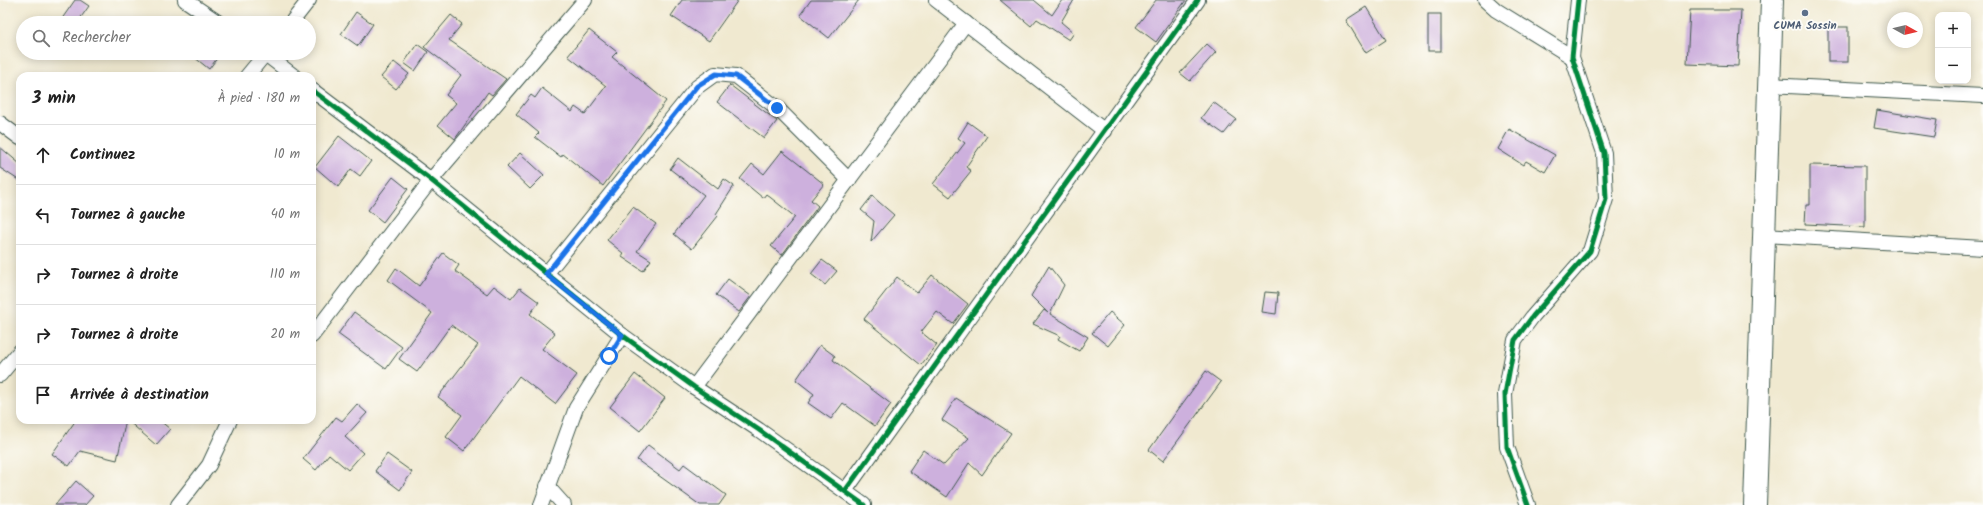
<!DOCTYPE html>
<html lang="fr">
<head>
<meta charset="utf-8">
<style>
	:root { --surface:#fff; --page:#f2f2f2; --text:#222; --muted:#767676; --line:#e0e0e0 }
	body { margin:0; font-family:Kalam,sans-serif; background:var(--page); color:var(--text) }
	.controls { position:absolute; right:12px; top:12px; display:grid; overflow:hidden; border-radius:8px; box-shadow:0 2px 10px #0003 }
	.controls button { width:36px; height:36px; display:grid; place-items:center; padding:0; border:0; border-bottom:1px solid var(--line); background:var(--surface); color:var(--text); font:20px sans-serif }
	.compass { position:absolute; left:1887px; top:12px; width:36px; height:36px; border-radius:50%; background:var(--surface); box-shadow:0 2px 10px #0003; rotate:98deg }
	.stop { position:absolute; width:12px; height:12px; margin:-9px; border:3px solid #1a73e8; border-radius:50%; background:#fff }
	.stop.end { background:#1a73e8; border-color:#fff; box-shadow:0 1px 4px #0008 }
	.list { margin:0; padding:0; list-style:none }
	h2 { display:flex; justify-content:space-between; align-items:center; height:52px; margin:0; padding:0 16px; font-size:17px }
	h2 small { font-size:13px; font-weight:400; color:var(--muted) }
	.list li { display:grid; grid-template-columns:26px 1fr auto; gap:12px; align-items:center; box-sizing:border-box; height:60px; padding:0 16px; border-top:1px solid var(--line) }
	.list b { display:block; font-size:15px; white-space:nowrap }
	.list em { font-size:13px; font-style:normal; color:var(--muted) }
	.icon { flex:none; width:22px; height:22px; fill:none; stroke:currentColor; stroke-width:2; stroke-linecap:round; stroke-linejoin:round }
	.map { position:relative; flex:none; width:1983px; height:505px; overflow:hidden }
	.search { position:absolute; background:var(--surface); box-shadow:0 2px 10px #0003; left:16px; top:16px; width:300px; height:44px; display:flex; align-items:center; gap:10px; box-sizing:border-box; padding:0 14px; border-radius:22px; color:var(--muted); font-size:15px }
	.panel { position:absolute; background:var(--surface); box-shadow:0 2px 10px #0003; left:16px; top:72px; width:300px; height:352px; border-radius:12px }
	.map>svg:first-child { display:block }
	.building { fill:#cdb0dd }
	.lines { fill:none; stroke-linecap:round; stroke-linejoin:round }
	.street-casing { stroke:#3e574b; stroke-width:16 }
	.primary-casing { stroke:#3e574b; stroke-width:24 }
	.street { stroke:#fff; stroke-width:14 }
	.primary { stroke:#fff; stroke-width:22 }
	.cycleway-casing { stroke:#fdfcf7; stroke-width:8 }
	.cycleway { stroke:#00873e; stroke-width:5 }
	.route { stroke:#1a73e8; stroke-width:5 }
	.service-dot { fill:#5c6f8a; stroke:#fdfcf7; stroke-width:1.5 }
	.labels { text-anchor:middle; dominant-baseline:central; stroke-width:3.5; stroke-linejoin:round; paint-order:stroke }
	.service-label { font-size:11px; font-weight:bold; fill:#4e5e75; stroke:#fdfcf7 }
</style>
</head>
<body>
<div class="map">
<svg width="1983" height="505" viewBox="0 0 1983 505">
	<rect width="100%" height="100%" fill="#fdfcf7"/>
	<filter id="ink" filterUnits="userSpaceOnUse"><feTurbulence type="fractalNoise" baseFrequency=".025" numOctaves="2"/><feDisplacementMap in="SourceGraphic" scale="8" xChannelSelector="R" yChannelSelector="G"/><feConvolveMatrix kernelMatrix="1 2 1 2 8 2 1 2 1" color-interpolation-filters="sRGB"/></filter>
	<filter id="wash" filterUnits="userSpaceOnUse"><feTurbulence type="fractalNoise" baseFrequency=".012" numOctaves="4" result="noise"/><feDisplacementMap in="SourceGraphic" scale="16" xChannelSelector="R" yChannelSelector="G"/><feGaussianBlur stdDeviation="0.9" result="paint"/><feColorMatrix in="noise" values="0 0 0 0 0 0 0 0 0 0 0 0 0 0 0 0 0 1.4 0 .05"/><feComposite in="paint" operator="in"/></filter>
	<g filter="url(#wash)">
		<rect width="100%" height="100%" fill="#f0e9d0"/>
		<g id="blocks">
			<!-- building -->
			<g class="building">
				<polygon points="75,0 80,0 89,6 77,23 59,23"/>
				<polygon points="682,0 738,0 709,41 671,16"/>
				<polygon points="811,0 859,0 829,38 800,15"/>
				<polygon points="1000,0 1034,0 1052,15 1062,0 1074,0 1061,22 1074,33 1069,40 1037,19 1031,26"/>
				<polygon points="1156,0 1186,0 1156,42 1136,27"/>
				<polygon points="1366,7 1386,40 1366,53 1346,20"/>
				<polygon points="1690,10 1741,10 1738,66 1687,64"/>
				<polygon points="356,12 373,24 358,46 341,34"/>
				<rect x="1428" y="14" width="13" height="37"/>
				<polygon points="451,15 462,24 449,40 506,79 492,95 488,92 455,139 438,125 456,103 446,95 461,75 424,47"/>
				<rect x="1828" y="27" width="20" height="35"/>
				<polygon points="589,30 617,52 612,57 666,101 603,186 563,154 561,157 535,137 539,133 516,114 531,95 535,98 542,88 572,112 575,107 585,114 606,86 568,56"/>
				<polygon points="417,44 428,52 415,71 404,63"/>
				<polygon points="1207,44 1216,52 1190,81 1180,73"/>
				<polygon points="189,53 221,53 209,69"/>
				<polygon points="394,62 409,74 396,89 381,77"/>
				<polygon points="730,85 777,121 764,138 717,102"/>
				<polygon points="1213,102 1236,119 1224,134 1201,118"/>
				<polygon points="1877,110 1937,120 1934,137 1874,128"/>
				<polygon points="968,122 987,136 966,167 971,171 950,197 933,184 965,143 958,138"/>
				<polygon points="1509,129 1555,155 1545,172 1526,161 1523,165 1498,149"/>
				<polygon points="339,136 371,161 360,176 351,169 338,187 315,167"/>
				<polygon points="0,147 20,164 20,181 0,168"/>
				<polygon points="782,151 824,184 811,200 818,206 782,255 771,246 795,217 766,194 763,198 740,179 752,164 764,174"/>
				<polygon points="520,153 544,175 530,189 507,167"/>
				<polygon points="678,158 718,189 724,179 734,186 716,214 718,216 692,249 674,234 704,195 670,169"/>
				<polygon points="1810,165 1865,166 1865,227 1805,224 1806,205 1810,205"/>
				<polygon points="393,177 408,189 383,222 368,210"/>
				<polygon points="872,196 894,215 871,242 874,221 861,210"/>
				<polygon points="633,207 656,224 637,251 651,260 643,271 622,257 624,254 607,240"/>
				<polygon points="443,253 459,265 455,271 487,294 494,286 511,299 520,288 539,302 530,314 555,333 542,349 577,375 555,404 519,376 464,451 446,437 462,415 438,397 478,345 451,325 417,372 399,359 432,313 388,280 396,268 419,286"/>
				<polygon points="822,260 837,271 825,285 811,274"/>
				<polygon points="1049,266 1064,285 1050,314 1088,337 1079,351 1058,339 1060,336 1033,324 1044,310 1048,313 1031,296"/>
				<polygon points="932,275 968,304 953,324 937,312 921,332 937,345 921,365 864,319 897,277 917,293"/>
				<polygon points="728,279 751,296 739,312 716,295"/>
				<polygon points="1265,292 1278,293 1276,314 1262,312"/>
				<polygon points="354,312 402,347 386,369 338,334"/>
				<polygon points="1110,312 1125,325 1108,346 1092,333"/>
				<polygon points="820,345 835,356 833,360 891,404 875,426 843,403 831,419 808,403 814,394 796,380"/>
				<polygon points="1206,371 1221,382 1163,461 1149,450"/>
				<polygon points="635,374 665,398 640,431 610,407"/>
				<polygon points="956,398 1011,433 982,475 969,463 947,497 909,471 923,450 944,465 969,438 942,420"/>
				<polygon points="357,404 367,413 345,437 363,453 348,470 329,454 316,470 303,459 336,417 342,421"/>
				<polygon points="76,420 126,420 117,460 80,451 69,466 52,454"/>
				<polygon points="127,420 159,420 170,429 156,445"/>
				<polygon points="648,445 680,469 684,464 726,495 719,505 700,505 637,460"/>
				<polygon points="387,454 412,472 400,490 375,471"/>
				<polygon points="76,481 93,496 85,505 55,505"/>
			</g>
		</g>
	</g>
	<g filter="url(#ink)">
		<use href="#blocks" fill-opacity="0" stroke="#3e574b" stroke-width="1"/>
		<g class="lines">
			<!-- street casing -->
			<g class="street-casing">
				<g id="street">
					<polyline points="185,0 219,23"/>
					<polyline points="936,0 1105,131"/>
					<polyline points="1485,0 1496,10 1572,57"/>
					<polyline points="291,23 309,0"/>
					<polyline points="264,53 294,76"/>
					<polyline points="247,76 266,53"/>
					<polyline points="1769,85 1983,96"/>
					<polyline points="312,90 431,180 622,335 694,387 759,430 864,505"/>
					<polyline points="0,123 20,138"/>
					<polyline points="1765,235 1983,248"/>
					<polyline points="546,274 697,87 715,74 736,76 777,108 849,180"/>
					<polyline points="312,336 431,180 585,0"/>
					<polyline points="0,375 20,351"/>
					<polyline points="694,387 966,23"/>
					<polyline points="547,486 564,505"/>
					<polyline points="845,491 1198,0"/>
					<polyline points="178,505 209,465 230,420"/>
					<polyline points="541,505 576,408 622,335"/>
					<polyline points="1528,505 1507,447 1505,394 1515,340 1533,316 1590,251 1606,199 1604,153 1572,57 1578,0"/>
				</g>
			</g>
			<!-- primary casing -->
			<g class="primary-casing">
				<polyline id="primary" points="1755,505 1772,0"/>
			</g>
			<!-- street -->
			<use href="#street" class="street"/>
			<!-- primary -->
			<use href="#primary" class="primary"/>
			<!-- cycleway casing -->
			<g class="cycleway-casing">
				<g id="cycleway">
					<polyline points="312,90 431,180 622,335 694,387 759,430 864,505"/>
					<polyline points="845,491 1198,0"/>
					<polyline points="1528,505 1507,447 1505,394 1515,340 1533,316 1590,251 1606,199 1604,153 1572,57 1578,0"/>
				</g>
			</g>
			<!-- cycleway -->
			<use href="#cycleway" class="cycleway"/>
		</g>
	</g>
	<g class="lines" filter="url(#ink)">
		<!-- route -->
		<polyline class="route" points="609,356 622,335 546,274 697,86 716,74 736,76 777,108"/>
	</g>
	<!-- markers -->
	<circle class="service-dot" cx="1805" cy="13" r="4"/>
	<g class="labels">
		<!-- service labels -->
		<g class="service-label">
			<text x="1805" y="26">CUMA Sossin</text>
		</g>
	</g>
</svg>
<div class="controls">
<button>+</button>
<button>−</button>
</div>
<svg class="compass" viewBox="-18 -18 36 36"><path d="M0-13l5 13h-10z" fill="#e53935"/><path d="M0 13l5-13h-10z" fill="#767676"/></svg>
<div class="stop" style="left:609px;top:356px"></div>
<div class="stop end" style="left:777px;top:108px"></div>
<div class="search"><svg class="icon" aria-label="search" viewBox="0 0 24 24"><circle cx="10" cy="10" r="6"/><path d="M15 15l6 6"/></svg>Rechercher</div>
<section class="panel">
<h2>3 min<small>À pied · 180 m</small></h2>
<ul class="list">
<li><svg class="icon" aria-label="ahead" viewBox="0 0 24 24"><path d="M12 20V5M6 11l6-6 6 6"/></svg><div><b>Continuez</b></div><em>10 m</em></li>
<li><svg class="icon" aria-label="left" viewBox="0 0 24 24"><path d="M17 20v-9H6M10 6l-5 5 5 5"/></svg><div><b>Tournez à gauche</b></div><em>40 m</em></li>
<li><svg class="icon" aria-label="right" viewBox="0 0 24 24"><path d="M7 20v-9h11M14 6l5 5-5 5"/></svg><div><b>Tournez à droite</b></div><em>110 m</em></li>
<li><svg class="icon" aria-label="right" viewBox="0 0 24 24"><path d="M7 20v-9h11M14 6l5 5-5 5"/></svg><div><b>Tournez à droite</b></div><em>20 m</em></li>
<li><svg class="icon" aria-label="arrive" viewBox="0 0 24 24"><path d="M6 21V4h12l-3 4 3 4H6"/></svg><div><b>Arrivée à destination</b></div></li>
</ul>
</section>
</div>
</body>
</html>
